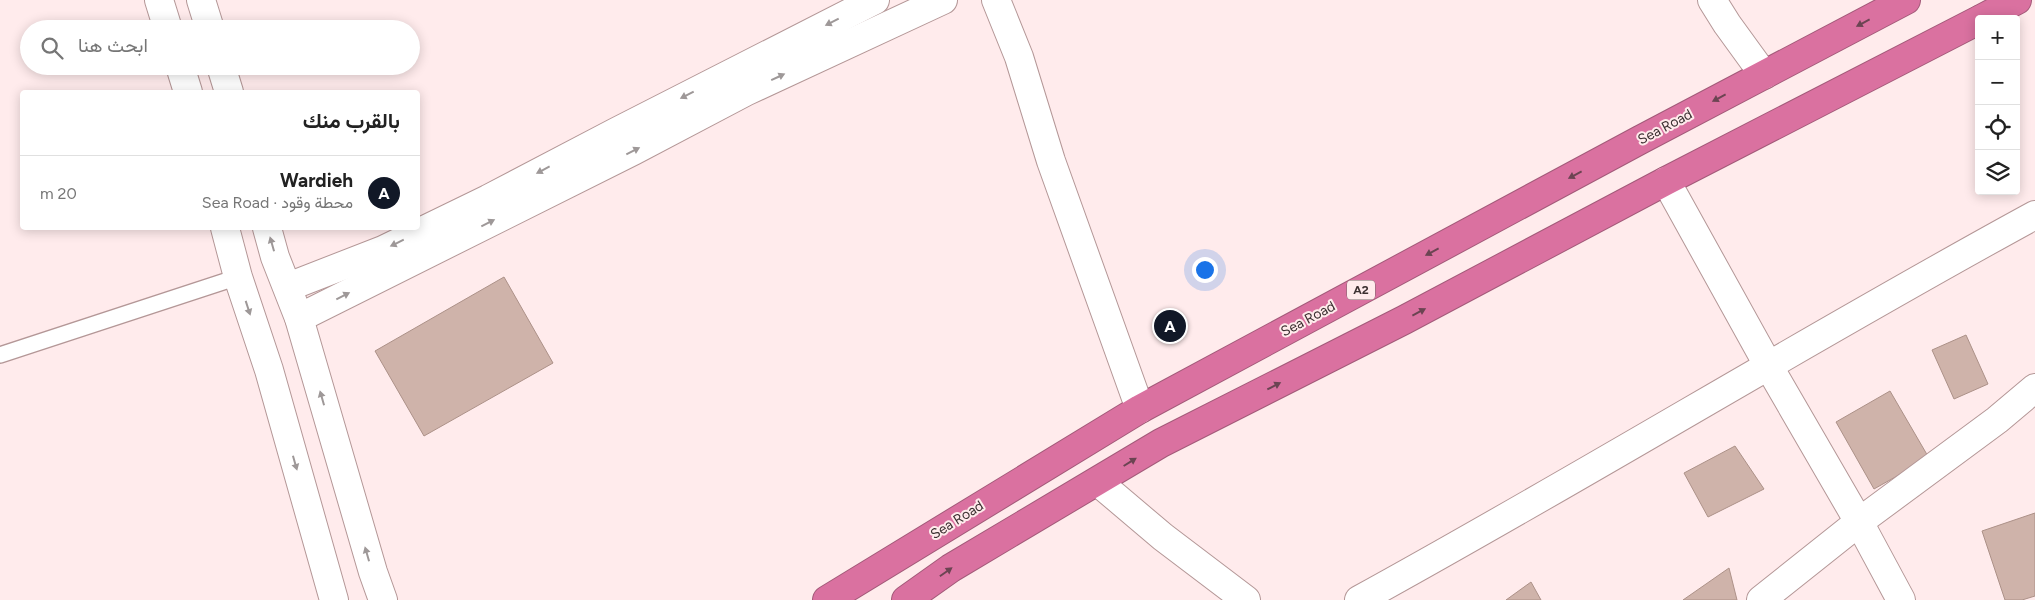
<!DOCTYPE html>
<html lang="ar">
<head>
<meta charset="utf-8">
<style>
	:root { --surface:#fff; --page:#f2f2f2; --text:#222; --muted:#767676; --line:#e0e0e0; --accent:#111827 }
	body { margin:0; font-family:Figtree,Vazirmatn,sans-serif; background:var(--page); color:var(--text); direction:rtl }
	.controls { position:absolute; right:15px; top:15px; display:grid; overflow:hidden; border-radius:5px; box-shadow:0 2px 12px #0003 }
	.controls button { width:45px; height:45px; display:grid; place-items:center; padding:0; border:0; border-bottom:1px solid var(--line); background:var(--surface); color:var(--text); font:25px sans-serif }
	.you { position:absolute; left:1204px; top:269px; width:18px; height:18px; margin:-12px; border:4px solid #fff; border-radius:50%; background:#1a73e8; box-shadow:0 0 0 8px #1a73e833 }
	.badge { display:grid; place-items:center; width:32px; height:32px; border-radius:50%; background:var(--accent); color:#fff; font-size:16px; font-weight:700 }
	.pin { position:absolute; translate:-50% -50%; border:2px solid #fff; box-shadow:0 1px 5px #0006 }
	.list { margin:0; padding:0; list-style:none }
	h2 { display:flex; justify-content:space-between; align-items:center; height:65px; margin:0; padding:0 20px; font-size:21px }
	h2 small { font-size:16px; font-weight:400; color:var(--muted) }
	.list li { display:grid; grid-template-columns:32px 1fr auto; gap:15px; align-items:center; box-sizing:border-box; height:75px; padding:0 20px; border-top:1px solid var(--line) }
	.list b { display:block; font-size:19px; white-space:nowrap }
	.list p { margin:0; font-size:16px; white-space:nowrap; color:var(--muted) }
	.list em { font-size:16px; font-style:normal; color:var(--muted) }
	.icon { flex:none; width:28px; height:28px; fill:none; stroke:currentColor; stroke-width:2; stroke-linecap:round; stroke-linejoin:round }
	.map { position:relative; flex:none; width:2035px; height:600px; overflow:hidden; direction:ltr }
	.search { position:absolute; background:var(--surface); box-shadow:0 2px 12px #0003; left:20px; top:20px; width:400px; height:55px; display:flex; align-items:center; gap:12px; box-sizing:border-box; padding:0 18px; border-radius:28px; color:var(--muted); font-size:19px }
	.panel { position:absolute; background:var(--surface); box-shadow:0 2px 12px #0003; left:20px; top:90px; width:400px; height:140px; border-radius:5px; direction:rtl }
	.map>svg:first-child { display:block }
	.building { fill:#cfb3aa; stroke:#ac9188 }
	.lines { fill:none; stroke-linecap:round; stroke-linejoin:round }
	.lane-casing { stroke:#b49797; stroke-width:18 }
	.street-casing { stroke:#b49797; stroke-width:30 }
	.highway-casing { stroke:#a35a79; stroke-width:30 }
	.lane { stroke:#fff; stroke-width:15 }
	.street { stroke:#fff; stroke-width:28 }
	.highway { stroke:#da71a0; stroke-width:28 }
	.oneway { fill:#9e9898 }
	.oneway2 { fill:#6b4452 }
	.labels { text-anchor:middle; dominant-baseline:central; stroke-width:4; stroke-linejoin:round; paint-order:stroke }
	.shield { fill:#ffebec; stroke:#766869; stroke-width:1 }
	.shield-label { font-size:12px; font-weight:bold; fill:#3c3031 }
	.street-label { font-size:14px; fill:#3c3031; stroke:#ffebec }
</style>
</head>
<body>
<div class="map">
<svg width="2035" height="600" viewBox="0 0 2035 600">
	<rect width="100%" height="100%" fill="#ffebec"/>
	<!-- building -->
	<g class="building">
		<polygon points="504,277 553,363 424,436 375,351"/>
		<polygon points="1966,335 1988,384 1954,399 1932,350"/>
		<polygon points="1890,391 1929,458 1874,489 1836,422"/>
		<polygon points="1735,446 1764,489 1708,517 1684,473"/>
		<polygon points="2035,513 2035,596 2022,600 2005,600 1982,531"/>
		<polygon points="1729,568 1737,600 1683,600"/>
		<polygon points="1531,582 1541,600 1506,600"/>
	</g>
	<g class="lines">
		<!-- lane casing -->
		<g class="lane-casing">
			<polyline id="lane" points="0,355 238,277"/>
		</g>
		<!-- street casing -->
		<g class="street-casing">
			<g id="street">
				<polyline points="159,0 168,29"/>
				<polyline points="201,0 210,29"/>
				<polyline points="996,0 1019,57 1051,161 1140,409"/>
				<polyline points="1712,0 1727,24 1764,75"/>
				<polyline points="180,66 188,92"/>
				<polyline points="221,66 229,92"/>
				<polyline points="1666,181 1768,365 1859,522 1901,600"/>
				<polyline points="225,228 238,277 269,370 334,600"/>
				<polyline points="267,228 275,257 299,318 373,572 383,600"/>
				<polyline points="288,287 383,250 488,199 616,132 875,0"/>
				<polyline points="299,318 633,151 745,92 943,0"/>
				<polyline points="1098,482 1163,537 1246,600"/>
				<path d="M 1359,600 C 1587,475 1807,339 2035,215"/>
				<polyline points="1761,600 1859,522 1997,420 2035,388"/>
			</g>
		</g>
		<!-- highway casing -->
		<g class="highway-casing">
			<g id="highway">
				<polyline points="1981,19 2017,0"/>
				<polyline points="827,600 1140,409 1640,140 1906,0"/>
				<polyline points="906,600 951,568 1161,443 1404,320 1666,181 1979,20"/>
			</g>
		</g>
		<!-- lane -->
		<use href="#lane" class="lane"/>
		<!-- street -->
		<use href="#street" class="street"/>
		<!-- highway -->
		<use href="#highway" class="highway"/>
	</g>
	<!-- one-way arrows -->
	<defs><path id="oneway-solid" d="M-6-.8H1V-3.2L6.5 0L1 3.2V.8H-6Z" transform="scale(1.25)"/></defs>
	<g class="oneway">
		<use href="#oneway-solid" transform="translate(832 22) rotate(153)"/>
		<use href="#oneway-solid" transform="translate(778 77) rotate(-25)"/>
		<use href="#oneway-solid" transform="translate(687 95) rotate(153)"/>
		<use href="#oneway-solid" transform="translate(633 151) rotate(-27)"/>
		<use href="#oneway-solid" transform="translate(543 170) rotate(152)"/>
		<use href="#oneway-solid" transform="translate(488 223) rotate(-27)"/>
		<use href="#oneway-solid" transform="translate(397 243) rotate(154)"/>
		<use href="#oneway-solid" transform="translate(272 244) rotate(-106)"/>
		<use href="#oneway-solid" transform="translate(343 296) rotate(-27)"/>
		<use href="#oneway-solid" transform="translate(248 308) rotate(72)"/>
		<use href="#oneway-solid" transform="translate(322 398) rotate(-106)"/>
		<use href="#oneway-solid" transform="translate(295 463) rotate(74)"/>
		<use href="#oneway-solid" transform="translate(367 554) rotate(-106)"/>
	</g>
	<g class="oneway2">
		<use href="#oneway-solid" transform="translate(1863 23) rotate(152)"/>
		<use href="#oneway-solid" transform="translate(1719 98) rotate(152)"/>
		<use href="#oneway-solid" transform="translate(1575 175) rotate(152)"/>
		<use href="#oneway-solid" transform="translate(1432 252) rotate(152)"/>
		<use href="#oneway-solid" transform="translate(1419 312) rotate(-28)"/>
		<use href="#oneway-solid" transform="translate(1274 386) rotate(-27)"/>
		<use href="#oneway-solid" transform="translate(1130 462) rotate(-32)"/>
		<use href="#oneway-solid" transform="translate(946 572) rotate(-35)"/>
	</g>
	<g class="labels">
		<!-- shield labels -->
		<rect class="shield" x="1347" y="280.5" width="28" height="19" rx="4"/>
		<g class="shield-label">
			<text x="1361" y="290">A2</text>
		</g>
		<!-- street labels -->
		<g class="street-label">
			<text transform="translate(1665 127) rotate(-28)">Sea Road</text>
			<text transform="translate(1308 319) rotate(-28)">Sea Road</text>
			<text transform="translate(957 520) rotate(-32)">Sea Road</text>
		</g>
	</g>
</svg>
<div class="controls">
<button>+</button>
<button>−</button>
<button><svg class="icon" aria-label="locate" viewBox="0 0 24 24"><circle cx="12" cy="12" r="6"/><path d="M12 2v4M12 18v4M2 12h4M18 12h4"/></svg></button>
<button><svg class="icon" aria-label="layers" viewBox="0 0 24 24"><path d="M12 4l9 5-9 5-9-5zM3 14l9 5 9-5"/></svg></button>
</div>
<div class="you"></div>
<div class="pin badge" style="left:1170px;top:326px">A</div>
<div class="search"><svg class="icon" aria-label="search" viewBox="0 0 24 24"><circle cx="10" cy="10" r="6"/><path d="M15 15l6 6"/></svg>ابحث هنا</div>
<section class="panel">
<h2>بالقرب منك<small></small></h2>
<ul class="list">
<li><span class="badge">A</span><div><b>Wardieh</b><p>محطة وقود · Sea Road</p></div><em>20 m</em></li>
</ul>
</section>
</div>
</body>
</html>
